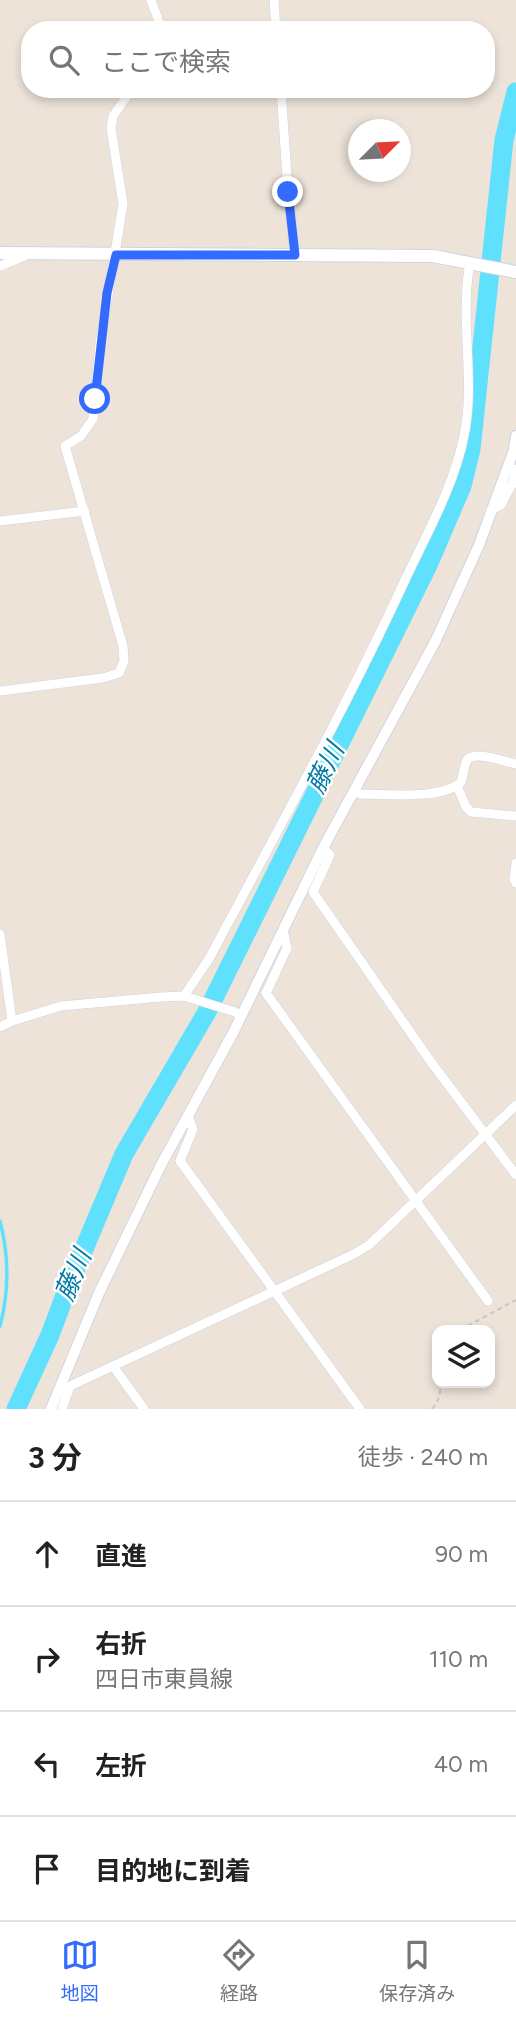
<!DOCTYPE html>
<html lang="ja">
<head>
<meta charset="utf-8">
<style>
	:root { --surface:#fff; --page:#f2f2f2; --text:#222; --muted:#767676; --line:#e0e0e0; --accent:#346bff }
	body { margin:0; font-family:Figtree,"Noto Sans JP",sans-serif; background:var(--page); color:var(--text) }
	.controls { position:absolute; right:21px; bottom:21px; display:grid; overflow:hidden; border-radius:14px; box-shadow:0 4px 10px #0003 }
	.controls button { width:63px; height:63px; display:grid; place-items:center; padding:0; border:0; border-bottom:2px solid var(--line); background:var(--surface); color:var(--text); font:35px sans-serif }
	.compass { position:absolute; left:348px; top:119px; width:63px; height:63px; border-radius:50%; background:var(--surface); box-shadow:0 4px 10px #0003; rotate:66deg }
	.stop { position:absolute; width:21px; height:21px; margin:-16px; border:5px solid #346bff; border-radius:50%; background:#fff }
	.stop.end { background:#346bff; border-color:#fff; box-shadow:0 2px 7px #0008 }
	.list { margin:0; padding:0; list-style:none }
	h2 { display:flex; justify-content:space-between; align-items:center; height:91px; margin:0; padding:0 28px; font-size:30px }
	h2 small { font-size:23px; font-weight:400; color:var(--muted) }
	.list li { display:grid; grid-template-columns:46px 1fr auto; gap:21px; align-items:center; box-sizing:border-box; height:105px; padding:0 28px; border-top:2px solid var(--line) }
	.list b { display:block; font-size:26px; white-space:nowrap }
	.list p { margin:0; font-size:23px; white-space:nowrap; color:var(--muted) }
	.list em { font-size:23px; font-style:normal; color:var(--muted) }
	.icon { flex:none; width:38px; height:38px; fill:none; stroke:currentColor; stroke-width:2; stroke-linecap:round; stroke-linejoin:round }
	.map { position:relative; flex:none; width:516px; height:1409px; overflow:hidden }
	.search { position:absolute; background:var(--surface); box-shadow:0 4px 10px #0003; left:21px; right:21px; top:21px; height:77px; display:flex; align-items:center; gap:18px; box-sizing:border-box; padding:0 24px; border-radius:28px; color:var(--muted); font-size:26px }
	.sheet { height:511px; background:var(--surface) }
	nav { display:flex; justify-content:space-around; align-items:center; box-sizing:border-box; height:98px; border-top:2px solid var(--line); background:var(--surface); font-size:19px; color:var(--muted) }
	nav a { display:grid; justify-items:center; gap:4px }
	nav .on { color:var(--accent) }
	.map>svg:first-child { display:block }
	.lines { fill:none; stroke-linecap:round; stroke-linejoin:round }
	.stream { stroke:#5fe0fc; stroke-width:3.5 }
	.river { stroke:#5fe0fc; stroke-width:19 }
	.minor-casing { stroke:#ced4e4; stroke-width:10 }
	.tertiary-casing { stroke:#ced4e4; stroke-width:12 }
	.secondary-casing { stroke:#ced4e4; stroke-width:14 }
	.path { stroke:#c7c7c7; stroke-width:2; stroke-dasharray:5 3.5; stroke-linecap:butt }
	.minor { stroke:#fff; stroke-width:9 }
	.tertiary { stroke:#fff; stroke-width:10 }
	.secondary { stroke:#fff; stroke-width:12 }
	.route { stroke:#346bff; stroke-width:9 }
	.labels { text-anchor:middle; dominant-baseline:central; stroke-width:5; stroke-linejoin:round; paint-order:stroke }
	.water-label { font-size:26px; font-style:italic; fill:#007ba6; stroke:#fff }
</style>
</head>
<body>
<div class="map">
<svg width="516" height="1409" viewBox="0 0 516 1409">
	<rect width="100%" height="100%" fill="#ede3d9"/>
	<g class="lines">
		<!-- stream -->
		<path class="stream" d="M 0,1221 C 9,1256 9,1292 0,1326"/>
		<!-- river -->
		<polyline class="river" points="16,1409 50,1335 68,1287 124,1154 208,1010 429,563 462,486 471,449 504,140 516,92"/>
		<!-- minor casing -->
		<g class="minor-casing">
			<g id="minor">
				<polyline points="151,0 162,30"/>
				<polyline points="274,0 276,30"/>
				<polyline points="281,89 288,192 295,255"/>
				<polyline points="0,266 24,256"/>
				<polyline points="516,469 513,482 516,483"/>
				<polyline points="491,510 501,505 513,482"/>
				<polyline points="0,521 85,511"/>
				<polyline points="0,691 103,678 119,673 124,661 123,646 65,446 81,436 93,419 100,344 123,204 111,128 113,116 132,89"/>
				<polyline points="457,786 466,807 471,812 516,816"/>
				<path d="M 354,792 L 361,794 C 386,794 443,800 461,782 C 463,776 464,766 467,760 C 474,750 506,762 516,764"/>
				<polyline points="323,848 330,855 313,892 431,1062 516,1175"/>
				<polyline points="516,863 514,879 516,883"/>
				<polyline points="283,930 287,948 266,993 488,1301"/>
				<polyline points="0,934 12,1021"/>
				<path d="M 184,996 L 209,959 C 276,833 346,708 406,578 C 427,533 454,486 464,436 C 476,379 459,320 470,263"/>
				<polyline points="0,1027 12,1021 61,1006 161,997 184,996 235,1012 241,1016"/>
				<polyline points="188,1116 193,1129 180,1161 360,1409"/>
				<polyline points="113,1366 144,1409"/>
				<polyline points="62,1409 70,1386 354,1254 369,1245 516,1105"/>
			</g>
		</g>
		<!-- tertiary casing -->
		<g class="tertiary-casing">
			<polyline id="tertiary" points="51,1409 99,1293 161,1165 233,1033 323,848 436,640 479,545 514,450 516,436"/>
		</g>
		<!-- secondary casing -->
		<g class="secondary-casing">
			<polyline id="secondary" points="0,253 433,256 516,272"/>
		</g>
		<!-- path -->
		<g class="path">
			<polyline points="460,1330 516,1300"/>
			<path d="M 432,1409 C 439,1401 441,1393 440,1383"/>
		</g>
		<!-- minor -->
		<use href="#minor" class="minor"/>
		<!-- tertiary -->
		<use href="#tertiary" class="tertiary"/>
		<!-- secondary -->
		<use href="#secondary" class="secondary"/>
	</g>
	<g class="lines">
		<!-- route -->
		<polyline class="route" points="95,399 107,293 116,255 295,255 288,192"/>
	</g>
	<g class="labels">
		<!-- water labels -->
		<g class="water-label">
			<text transform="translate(325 768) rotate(-64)">藤川</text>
			<text transform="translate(73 1275) rotate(-67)">藤川</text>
		</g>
	</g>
</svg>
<div class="controls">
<button><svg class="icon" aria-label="layers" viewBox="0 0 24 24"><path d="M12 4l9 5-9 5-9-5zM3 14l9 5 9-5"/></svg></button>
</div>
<svg class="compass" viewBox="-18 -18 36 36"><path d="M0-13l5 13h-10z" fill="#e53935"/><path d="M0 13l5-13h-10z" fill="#767676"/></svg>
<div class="stop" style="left:95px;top:399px"></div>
<div class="stop end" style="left:288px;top:192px"></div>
<div class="search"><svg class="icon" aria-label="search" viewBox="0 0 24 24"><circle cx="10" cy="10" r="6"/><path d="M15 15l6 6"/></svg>ここで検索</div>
</div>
<section class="sheet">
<h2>3 分<small>徒歩 · 240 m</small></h2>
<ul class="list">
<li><svg class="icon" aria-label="ahead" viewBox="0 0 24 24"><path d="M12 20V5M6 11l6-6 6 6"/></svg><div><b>直進</b></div><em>90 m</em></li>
<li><svg class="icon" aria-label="right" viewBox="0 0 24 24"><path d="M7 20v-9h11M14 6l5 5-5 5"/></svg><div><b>右折</b><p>四日市東員線</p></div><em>110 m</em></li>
<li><svg class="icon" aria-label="left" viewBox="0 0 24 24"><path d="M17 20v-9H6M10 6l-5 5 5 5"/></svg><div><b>左折</b></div><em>40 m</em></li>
<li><svg class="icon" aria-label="arrive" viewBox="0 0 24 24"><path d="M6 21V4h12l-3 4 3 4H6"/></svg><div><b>目的地に到着</b></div></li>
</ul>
</section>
<nav>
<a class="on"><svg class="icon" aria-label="map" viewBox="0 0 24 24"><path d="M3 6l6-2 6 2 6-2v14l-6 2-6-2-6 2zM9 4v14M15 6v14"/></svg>地図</a>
<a><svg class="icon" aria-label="directions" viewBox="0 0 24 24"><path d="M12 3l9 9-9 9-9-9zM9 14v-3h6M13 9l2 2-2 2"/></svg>経路</a>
<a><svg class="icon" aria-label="saved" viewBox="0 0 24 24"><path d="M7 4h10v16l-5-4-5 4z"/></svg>保存済み</a>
</nav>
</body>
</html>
